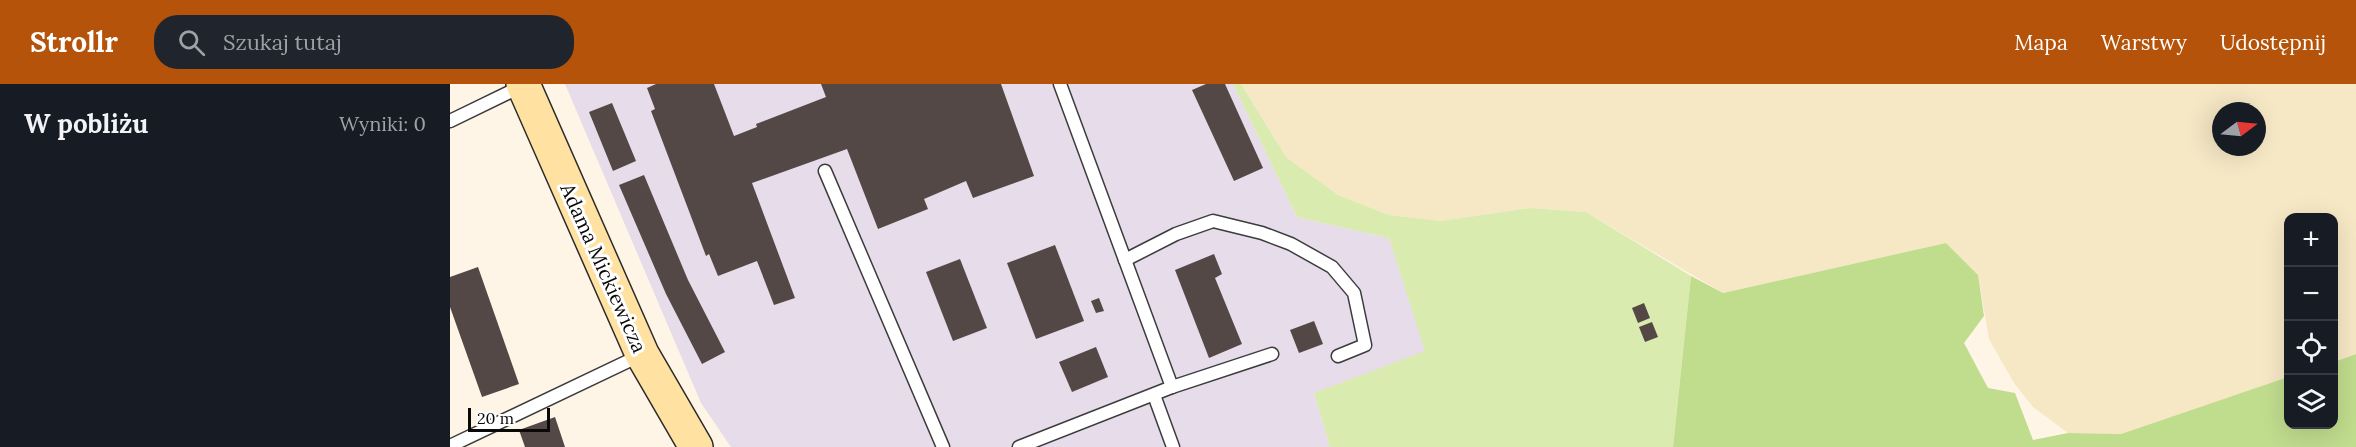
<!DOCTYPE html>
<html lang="pl">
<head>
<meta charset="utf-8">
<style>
	:root { --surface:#171b24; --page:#20242c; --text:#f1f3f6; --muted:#9ea1a6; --line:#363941; --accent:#b45309 }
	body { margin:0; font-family:Lora,serif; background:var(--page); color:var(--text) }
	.controls { position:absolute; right:18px; bottom:18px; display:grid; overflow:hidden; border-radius:12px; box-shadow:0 6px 24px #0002 }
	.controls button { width:54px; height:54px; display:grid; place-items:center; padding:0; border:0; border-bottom:2px solid var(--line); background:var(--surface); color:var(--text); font:30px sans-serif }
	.compass { position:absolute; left:1762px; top:18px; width:54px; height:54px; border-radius:50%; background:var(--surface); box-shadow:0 6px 24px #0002; rotate:74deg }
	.scale { position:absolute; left:18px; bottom:15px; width:82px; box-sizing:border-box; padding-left:6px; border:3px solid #090909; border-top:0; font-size:16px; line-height:21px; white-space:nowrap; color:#090909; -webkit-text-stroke:4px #fff; paint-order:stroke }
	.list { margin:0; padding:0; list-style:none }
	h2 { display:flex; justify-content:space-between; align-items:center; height:78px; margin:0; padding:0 24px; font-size:26px }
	h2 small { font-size:20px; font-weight:400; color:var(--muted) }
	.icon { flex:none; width:33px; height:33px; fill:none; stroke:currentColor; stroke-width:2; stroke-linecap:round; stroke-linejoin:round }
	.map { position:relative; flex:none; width:1906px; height:363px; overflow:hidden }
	header { display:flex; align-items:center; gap:36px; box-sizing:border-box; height:84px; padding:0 30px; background:var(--accent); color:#fff }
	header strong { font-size:28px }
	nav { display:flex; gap:33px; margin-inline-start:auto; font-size:21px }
	.search { width:420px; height:54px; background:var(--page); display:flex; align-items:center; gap:15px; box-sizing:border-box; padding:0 21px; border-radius:24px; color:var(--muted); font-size:22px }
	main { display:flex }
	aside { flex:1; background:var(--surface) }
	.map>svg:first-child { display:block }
	.industrial { fill:#e6dcea }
	.farmland { fill:#f6e8c5; fill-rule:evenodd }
	.green { fill:#d9ebae }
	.forest { fill:#c0dc8d }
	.building { fill:#534845 }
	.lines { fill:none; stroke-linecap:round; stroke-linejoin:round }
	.lane-casing { stroke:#3c3c3c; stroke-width:15 }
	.secondary-casing { stroke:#2b2b2b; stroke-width:36 }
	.lane { stroke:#fff; stroke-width:12 }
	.secondary { stroke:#ffe2a1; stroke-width:33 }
	.labels { text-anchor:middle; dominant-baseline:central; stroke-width:6; stroke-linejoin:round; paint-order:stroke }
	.street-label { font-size:20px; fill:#090909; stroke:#fff }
</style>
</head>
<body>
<header>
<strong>Strollr</strong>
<div class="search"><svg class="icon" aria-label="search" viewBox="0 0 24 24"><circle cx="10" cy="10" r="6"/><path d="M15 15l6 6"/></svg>Szukaj tutaj</div>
<nav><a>Mapa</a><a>Warstwy</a><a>Udostępnij</a></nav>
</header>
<main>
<aside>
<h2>W pobliżu<small>Wyniki: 0</small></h2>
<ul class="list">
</ul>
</aside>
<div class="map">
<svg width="1906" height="363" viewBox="0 0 1906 363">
	<rect width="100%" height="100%" fill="#fff5e6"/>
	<!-- industrial -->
	<polygon class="industrial" points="115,0 783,0 847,133 939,154 976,268 864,309 880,363 281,363 251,319"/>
	<!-- farmland -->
	<path class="farmland" d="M 791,0 L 1906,0 L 1906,270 L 1884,278 L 1884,134 L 1838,134 L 1838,293 L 1671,350 L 1618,349 L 1583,323 L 1564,299 L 1539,255 L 1528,191 L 1496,159 L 1273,209 L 1136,128 L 1080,124 L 991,137 L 939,131 L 888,111 L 836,73 ZM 1771,27 L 1807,27 L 1807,63 L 1771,63 Z"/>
	<!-- green -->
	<polygon class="green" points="783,0 791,0 836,73 888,111 939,131 991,137 1080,124 1136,128 1241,192 1223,363 880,363 864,309 975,267 939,154 847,133"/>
	<!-- forest -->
	<polygon class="forest" points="1496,159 1528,191 1534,232 1514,259 1538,304 1565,309 1583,356 1618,349 1671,350 1838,293 1838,340 1884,340 1884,278 1906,270 1906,363 1223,363 1241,192 1273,209"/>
	<!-- building -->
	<g class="building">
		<polygon points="206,0 264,0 284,52 307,43 306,40 376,13 371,0 551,0 584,92 523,114 516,97 474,115 478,125 428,145 397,65 302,99 345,214 324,221 307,177 268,192 259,170 256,172 201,27 205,25 197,4"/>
		<polygon points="756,0 775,0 813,84 784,97 742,6"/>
		<polygon points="162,19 186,77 163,87 139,28"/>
		<polygon points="194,91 238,196 275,268 252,280 216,210 169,101"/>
		<polygon points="605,161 634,237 586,255 557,179"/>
		<polygon points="764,170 772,190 765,194 792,260 759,274 725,186"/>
		<polygon points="510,175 537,244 503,257 476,188"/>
		<polygon points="28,183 69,300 32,313 0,223 0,193"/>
		<polygon points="649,214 654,227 646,229 641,217"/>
		<polygon points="1194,219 1200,234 1188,239 1182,224"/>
		<polygon points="864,237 873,260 849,269 840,246"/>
		<polygon points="1202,238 1208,253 1195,258 1189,243"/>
		<polygon points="646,263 658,293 622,308 609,278"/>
		<polygon points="105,333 115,363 75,363 69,346"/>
	</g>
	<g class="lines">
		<!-- lane casing -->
		<g class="lane-casing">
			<g id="lane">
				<polyline points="610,0 722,303"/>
				<polyline points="0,37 72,2"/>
				<polyline points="375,87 493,363"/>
				<polyline points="675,176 726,150 763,137 812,149 841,160 882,183 904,209 915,261 888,272"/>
				<polyline points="704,311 723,363"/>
				<polyline points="0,362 191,271"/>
				<polyline points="569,363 722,303 822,270"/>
			</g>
		</g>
		<!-- secondary casing -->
		<g class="secondary-casing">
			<polyline id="secondary" points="73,0 192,270 246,363"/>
		</g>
		<!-- lane -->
		<use href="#lane" class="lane"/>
		<!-- secondary -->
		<use href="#secondary" class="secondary"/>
	</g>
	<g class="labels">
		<!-- street labels -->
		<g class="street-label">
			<text transform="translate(154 184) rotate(66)">Adama Mickiewicza</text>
		</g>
	</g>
</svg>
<div class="controls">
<button>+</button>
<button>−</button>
<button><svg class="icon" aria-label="locate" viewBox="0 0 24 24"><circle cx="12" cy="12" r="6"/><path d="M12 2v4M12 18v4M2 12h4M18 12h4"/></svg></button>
<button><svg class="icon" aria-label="layers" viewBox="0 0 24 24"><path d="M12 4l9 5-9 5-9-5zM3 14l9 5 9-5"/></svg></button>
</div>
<svg class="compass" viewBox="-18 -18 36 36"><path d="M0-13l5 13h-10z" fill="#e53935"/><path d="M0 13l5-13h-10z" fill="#9ea1a6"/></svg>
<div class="scale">20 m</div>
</div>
</main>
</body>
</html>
